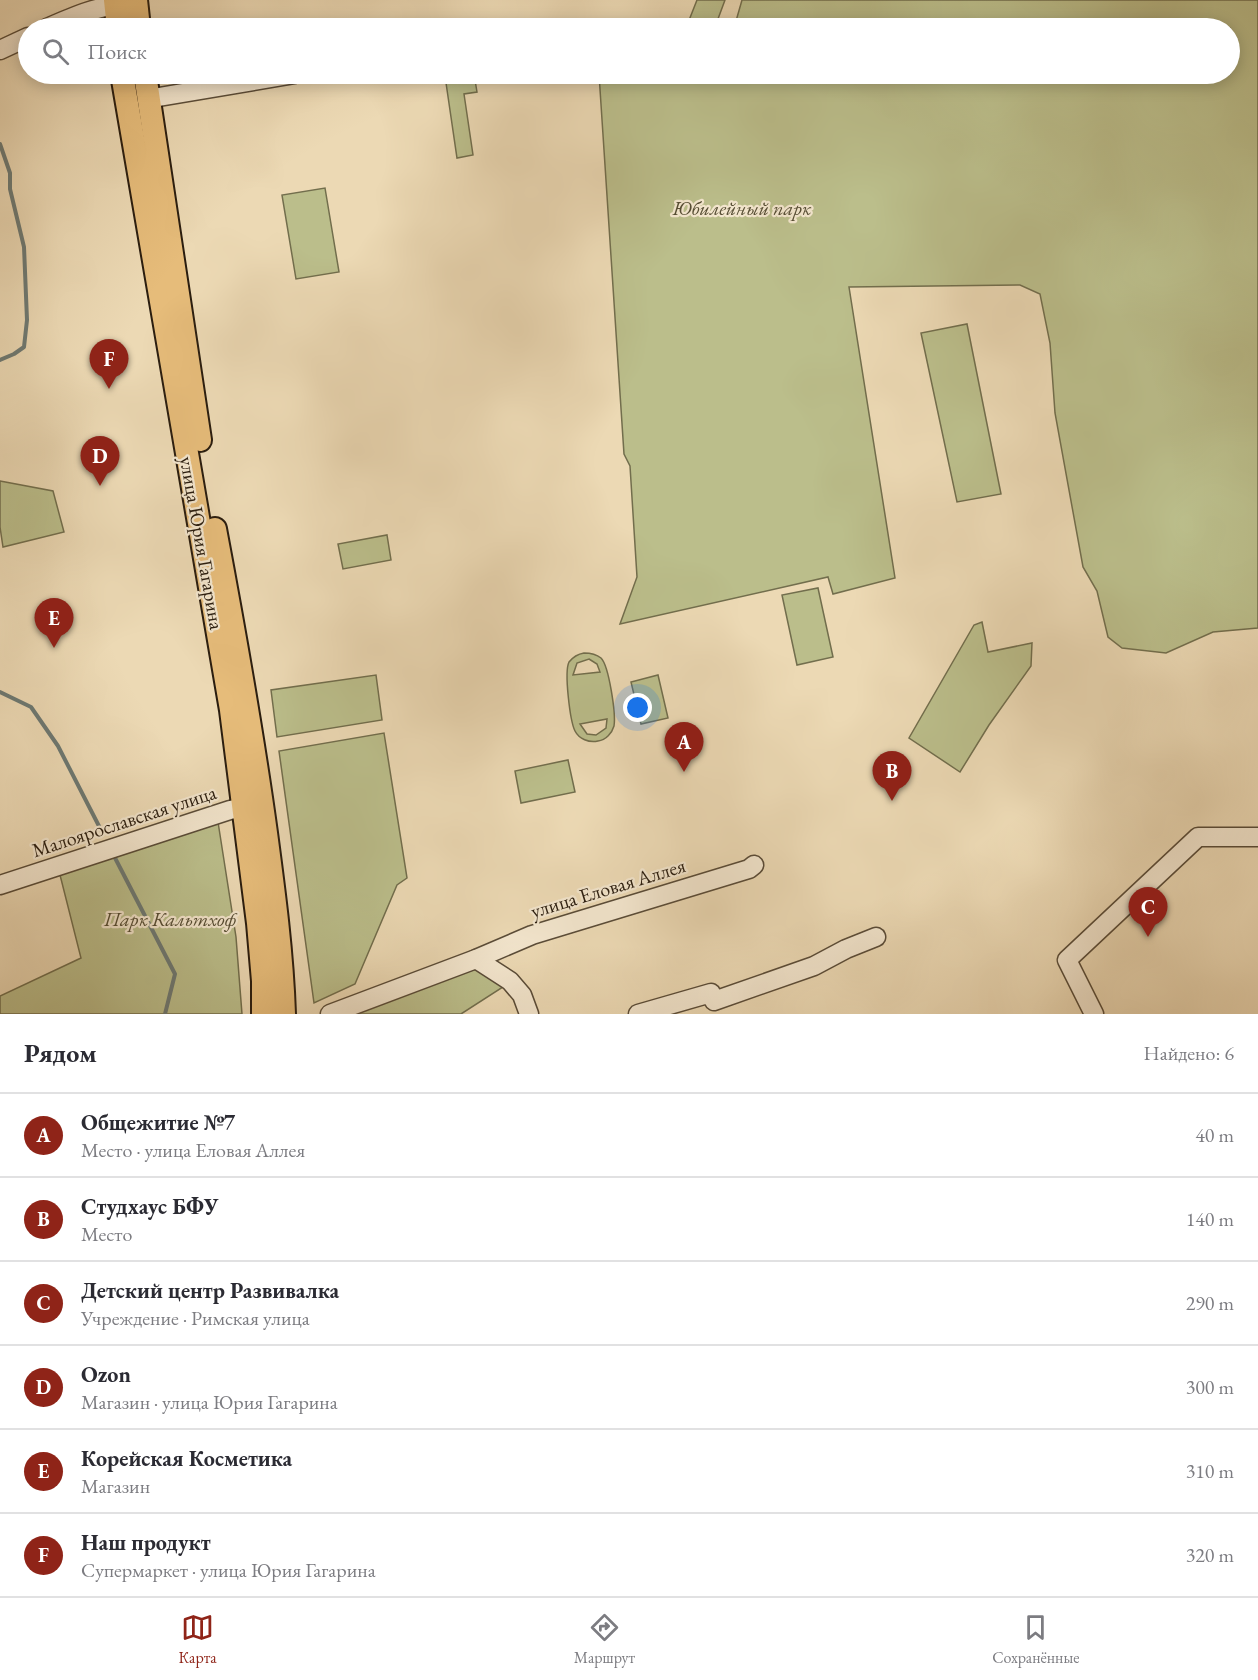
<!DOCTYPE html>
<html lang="ru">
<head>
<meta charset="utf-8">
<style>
	:root { --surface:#fff; --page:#f2f2f3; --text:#2b2b33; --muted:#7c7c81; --line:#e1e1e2; --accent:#8f2418 }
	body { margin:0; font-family:"EB Garamond",serif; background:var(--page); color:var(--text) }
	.you { position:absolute; left:638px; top:708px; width:21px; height:21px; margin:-15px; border:4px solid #fff; border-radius:50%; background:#1a73e8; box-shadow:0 0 0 9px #1a73e833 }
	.badge { display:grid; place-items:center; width:39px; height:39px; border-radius:50%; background:var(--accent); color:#fff; font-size:20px; font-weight:700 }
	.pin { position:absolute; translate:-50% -50px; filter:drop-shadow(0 2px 3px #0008) }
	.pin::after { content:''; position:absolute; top:32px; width:21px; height:18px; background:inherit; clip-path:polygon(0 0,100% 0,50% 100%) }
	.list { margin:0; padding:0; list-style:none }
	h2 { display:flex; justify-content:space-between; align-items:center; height:78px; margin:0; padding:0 24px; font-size:26px }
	h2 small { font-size:20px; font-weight:400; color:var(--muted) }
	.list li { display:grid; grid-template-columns:39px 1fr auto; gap:18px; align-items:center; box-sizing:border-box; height:84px; padding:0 24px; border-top:2px solid var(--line) }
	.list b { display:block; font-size:22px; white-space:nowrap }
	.list p { margin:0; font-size:20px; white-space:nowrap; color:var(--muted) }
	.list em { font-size:20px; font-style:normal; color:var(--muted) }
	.icon { flex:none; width:33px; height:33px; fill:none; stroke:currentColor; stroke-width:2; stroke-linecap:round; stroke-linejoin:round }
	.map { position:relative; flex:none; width:1258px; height:1014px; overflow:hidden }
	.search { position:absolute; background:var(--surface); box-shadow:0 3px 15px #0003; left:18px; right:18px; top:18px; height:66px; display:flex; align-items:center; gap:15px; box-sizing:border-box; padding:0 21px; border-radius:33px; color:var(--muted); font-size:22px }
	.sheet { height:582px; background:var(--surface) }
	nav { display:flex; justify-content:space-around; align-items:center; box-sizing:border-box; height:84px; border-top:2px solid var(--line); background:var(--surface); font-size:16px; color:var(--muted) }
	nav a { display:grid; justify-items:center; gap:3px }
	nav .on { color:var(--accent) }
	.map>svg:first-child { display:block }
	.green { fill:#bbbe8b; stroke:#726e4d; stroke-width:1.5; fill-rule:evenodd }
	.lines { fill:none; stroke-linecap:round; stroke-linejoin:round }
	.stream { stroke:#6e7a74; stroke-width:4 }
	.minor-casing { stroke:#5a4c38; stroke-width:21 }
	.major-casing { stroke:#2a1d0f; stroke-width:26 }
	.minor { stroke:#f3e6ce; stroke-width:18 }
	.major { stroke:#e6bc7a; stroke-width:22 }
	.labels { text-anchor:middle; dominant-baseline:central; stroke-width:4.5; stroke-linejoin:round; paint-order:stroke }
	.park-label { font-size:20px; font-style:italic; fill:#564d34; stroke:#f3e6ce }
	.street-label { font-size:20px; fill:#2a1d0f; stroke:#f3e6ce }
</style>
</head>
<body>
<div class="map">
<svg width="1258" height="1014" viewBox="0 0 1258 1014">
	<rect width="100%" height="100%" fill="#ecd9b4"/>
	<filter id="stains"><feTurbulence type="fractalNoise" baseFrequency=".00333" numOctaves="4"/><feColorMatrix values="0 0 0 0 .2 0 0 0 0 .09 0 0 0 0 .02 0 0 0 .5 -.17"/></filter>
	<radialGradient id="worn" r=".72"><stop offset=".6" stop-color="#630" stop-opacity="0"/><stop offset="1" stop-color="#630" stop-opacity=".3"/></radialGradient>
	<!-- green -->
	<g class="green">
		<polygon points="697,0 725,0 715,27 686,28"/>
		<polygon points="742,0 1258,0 1258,628 1213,632 1166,653 1122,648 1108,637 1097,591 1083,567 1055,413 1050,343 1040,294 1020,285 849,287 895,578 833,594 828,577 620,624 637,577 630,466 624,454 599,74 1230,74 1230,28 734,28"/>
		<polygon points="463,74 474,74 477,92 464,94 473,155 457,158 445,76"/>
		<polygon points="325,188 339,272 296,279 282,195"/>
		<polygon points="967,324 1001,494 957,502 921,333"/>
		<polygon points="0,481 53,491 64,532 3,547 0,527"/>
		<polygon points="387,535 391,560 343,569 338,544"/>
		<polygon points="818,588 833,657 797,665 782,595"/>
		<polygon points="982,622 988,652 1032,643 1031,666 989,725 960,772 909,738 974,625"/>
		<path d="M 584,653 C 591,653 596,654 601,658 C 609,666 616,714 614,726 C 612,733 606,740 598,741 C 589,743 579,739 575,731 C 570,721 564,672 569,662 C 573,657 578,654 584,653 ZM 589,659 L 597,664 L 600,672 L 573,675 L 577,663 ZM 607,719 L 606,728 L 596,735 L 587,734 L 580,724 Z"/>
		<polygon points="376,675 382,720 277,737 271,690"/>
		<polygon points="658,675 668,718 641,724 631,682"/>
		<polygon points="384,733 407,878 397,885 355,984 314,1003 279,751"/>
		<polygon points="568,760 575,792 521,803 515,771"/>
		<polygon points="218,822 236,937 242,1014 0,1014 0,996 81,958 59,871"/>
		<polygon points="478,968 503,987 461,1014 351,1014"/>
	</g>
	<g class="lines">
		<!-- stream -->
		<g class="stream">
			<polyline points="0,144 10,173 10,189 24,247 27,320 24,347 14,354 0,360"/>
			<polyline points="0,692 31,707 58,746 102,832"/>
			<polyline points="113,854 175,974 165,1014"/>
		</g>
		<!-- minor casing -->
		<g class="minor-casing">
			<g id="minor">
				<path d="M 47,28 C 74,16 99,5 129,4"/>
				<polyline points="0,50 28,37"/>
				<polyline points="147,99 295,74"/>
				<polyline points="0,885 230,810 254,805"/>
				<polyline points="476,959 510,981 522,995 529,1014"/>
				<polyline points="330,1014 476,959 532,935 749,869 754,865"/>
				<polyline points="638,1014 711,993 714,1001 814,966 846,949 876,937"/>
				<polyline points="1094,1014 1067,960 1198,837 1258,837"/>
			</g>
		</g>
		<!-- major casing -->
		<g class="major-casing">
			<g id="major">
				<polyline points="115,0 118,28"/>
				<polyline points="136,0 139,28"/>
				<polyline points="122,74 231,710 258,923 263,981 263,1014"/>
				<polyline points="145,74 200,440"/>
				<path d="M 215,529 C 234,630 252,731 266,833 C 274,893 282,953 284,1014"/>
			</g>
		</g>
		<!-- minor -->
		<use href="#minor" class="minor"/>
		<!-- major -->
		<use href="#major" class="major"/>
	</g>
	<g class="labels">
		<!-- park labels -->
		<g class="park-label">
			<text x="742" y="208">Юбилейный парк</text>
			<text x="170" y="919">Парк Кальтхоф</text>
		</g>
		<!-- street labels -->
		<g class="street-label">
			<text transform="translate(202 543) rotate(80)">улица Юрия Гагарина</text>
			<text transform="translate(124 821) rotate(-18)">Малоярославская улица</text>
			<text transform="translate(608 888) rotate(-17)">улица Еловая Аллея</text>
		</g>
	</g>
	<rect width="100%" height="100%" filter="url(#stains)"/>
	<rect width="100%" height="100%" fill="url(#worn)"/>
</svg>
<div class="you"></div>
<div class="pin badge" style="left:684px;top:772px">A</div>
<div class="pin badge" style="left:892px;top:801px">B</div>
<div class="pin badge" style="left:1148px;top:937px">C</div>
<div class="pin badge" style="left:100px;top:486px">D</div>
<div class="pin badge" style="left:54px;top:648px">E</div>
<div class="pin badge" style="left:109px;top:389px">F</div>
<div class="search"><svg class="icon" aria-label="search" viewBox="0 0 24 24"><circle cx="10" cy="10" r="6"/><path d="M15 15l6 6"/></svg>Поиск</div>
</div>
<section class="sheet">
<h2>Рядом<small>Найдено: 6</small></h2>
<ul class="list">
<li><span class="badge">A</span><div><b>Общежитие №7</b><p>Место · улица Еловая Аллея</p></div><em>40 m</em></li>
<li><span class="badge">B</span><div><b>Студхаус БФУ</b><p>Место</p></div><em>140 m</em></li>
<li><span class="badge">C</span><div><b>Детский центр Развивалка</b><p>Учреждение · Римская улица</p></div><em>290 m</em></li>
<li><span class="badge">D</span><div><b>Ozon</b><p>Магазин · улица Юрия Гагарина</p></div><em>300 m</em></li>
<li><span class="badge">E</span><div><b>Корейская Косметика</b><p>Магазин</p></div><em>310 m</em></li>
<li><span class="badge">F</span><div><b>Наш продукт</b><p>Супермаркет · улица Юрия Гагарина</p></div><em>320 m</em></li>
</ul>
</section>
<nav>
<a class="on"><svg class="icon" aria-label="map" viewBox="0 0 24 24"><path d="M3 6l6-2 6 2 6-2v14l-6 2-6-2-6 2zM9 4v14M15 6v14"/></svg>Карта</a>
<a><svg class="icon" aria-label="directions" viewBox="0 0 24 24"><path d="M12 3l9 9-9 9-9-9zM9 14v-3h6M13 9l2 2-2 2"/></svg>Маршрут</a>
<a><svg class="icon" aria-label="saved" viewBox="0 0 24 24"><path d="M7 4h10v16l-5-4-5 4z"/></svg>Сохранённые</a>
</nav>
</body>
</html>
